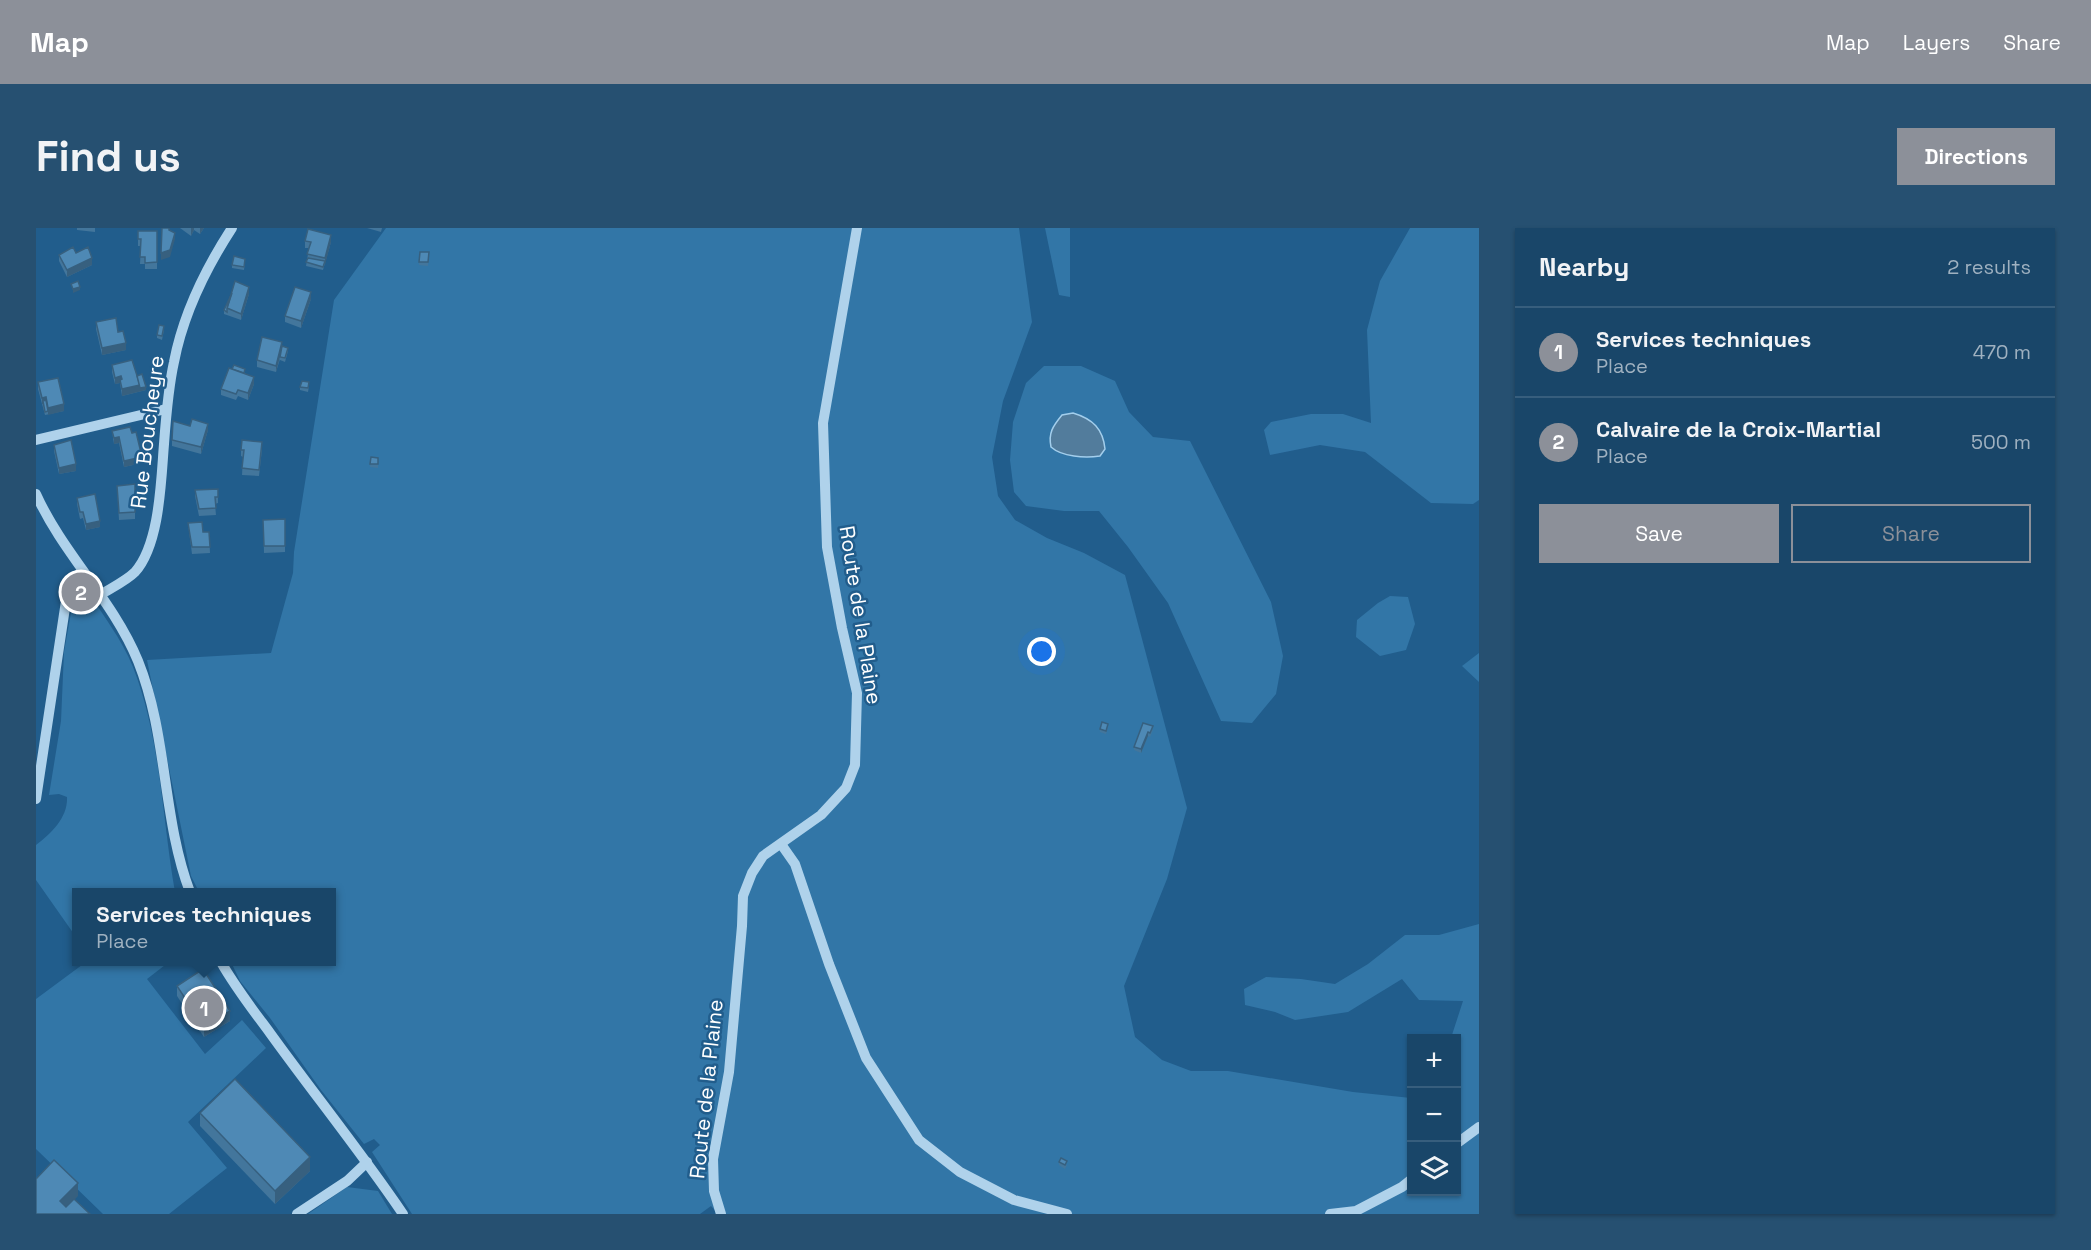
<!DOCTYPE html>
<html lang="en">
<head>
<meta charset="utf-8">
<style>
	:root { --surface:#194669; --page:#265071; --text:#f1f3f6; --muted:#9fb1c0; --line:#375e7d; --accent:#8c9099 }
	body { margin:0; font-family:"Space Grotesk",sans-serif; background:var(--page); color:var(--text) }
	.controls { position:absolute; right:18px; bottom:18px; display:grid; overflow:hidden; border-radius:0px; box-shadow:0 2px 4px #0004 }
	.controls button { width:54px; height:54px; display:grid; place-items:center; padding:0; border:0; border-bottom:2px solid var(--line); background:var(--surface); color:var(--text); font:30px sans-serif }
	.you { position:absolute; left:1006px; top:424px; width:21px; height:21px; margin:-15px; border:4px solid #fff; border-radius:50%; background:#1a73e8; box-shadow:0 0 0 9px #1a73e833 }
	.badge { display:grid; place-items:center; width:39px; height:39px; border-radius:50%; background:var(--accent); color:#fff; font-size:20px; font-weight:700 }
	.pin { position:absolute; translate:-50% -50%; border:3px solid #fff; box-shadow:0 2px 6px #0006 }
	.popup { position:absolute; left:36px; top:660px; width:264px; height:78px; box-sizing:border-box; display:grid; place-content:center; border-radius:0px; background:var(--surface); filter:drop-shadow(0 2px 4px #0005); font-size:20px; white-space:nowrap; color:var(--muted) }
	.popup b { font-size:22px; color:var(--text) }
	.popup::after { content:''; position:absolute; left:50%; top:100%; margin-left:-12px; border:12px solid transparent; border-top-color:var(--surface) }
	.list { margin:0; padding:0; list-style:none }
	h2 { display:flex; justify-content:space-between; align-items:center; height:78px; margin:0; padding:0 24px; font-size:26px }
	h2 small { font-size:20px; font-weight:400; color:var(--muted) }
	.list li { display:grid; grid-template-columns:39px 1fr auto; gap:18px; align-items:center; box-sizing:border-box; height:90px; padding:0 24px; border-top:2px solid var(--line) }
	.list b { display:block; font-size:22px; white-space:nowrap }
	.list p { margin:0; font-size:20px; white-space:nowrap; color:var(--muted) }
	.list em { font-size:20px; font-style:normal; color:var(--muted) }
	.actions { display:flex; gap:12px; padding:18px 24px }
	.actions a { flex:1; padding:14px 0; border:2px solid var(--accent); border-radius:0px; text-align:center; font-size:21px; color:var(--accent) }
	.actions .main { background:var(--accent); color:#fff }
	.icon { flex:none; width:33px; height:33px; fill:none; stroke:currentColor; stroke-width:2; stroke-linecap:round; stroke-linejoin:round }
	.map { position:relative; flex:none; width:1443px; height:986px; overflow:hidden; border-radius:0px }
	header { display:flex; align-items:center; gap:36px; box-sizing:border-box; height:84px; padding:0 30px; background:var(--accent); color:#fff }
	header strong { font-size:28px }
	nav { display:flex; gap:33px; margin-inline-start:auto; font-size:21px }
	.intro { display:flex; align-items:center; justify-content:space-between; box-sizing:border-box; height:144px; padding:0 36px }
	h1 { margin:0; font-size:42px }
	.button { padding:15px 27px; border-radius:0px; background:var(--accent); color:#fff; font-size:21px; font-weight:700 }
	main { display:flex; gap:36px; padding:0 36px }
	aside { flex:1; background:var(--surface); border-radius:0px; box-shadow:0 2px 4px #0004 }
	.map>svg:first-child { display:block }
	.green { fill:#3276a7 }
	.water { fill:#527c9c; stroke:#a3ceec; stroke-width:1.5 }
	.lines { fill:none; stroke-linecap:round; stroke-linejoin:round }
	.minor { stroke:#afd2eb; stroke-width:10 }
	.wall { fill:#43769c }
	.shaded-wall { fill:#37607f }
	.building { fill:#4e89b5; stroke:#37607f; stroke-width:1.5 }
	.labels { text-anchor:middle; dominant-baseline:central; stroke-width:5; stroke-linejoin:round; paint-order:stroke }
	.street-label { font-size:21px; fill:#fff; stroke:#215d8c }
</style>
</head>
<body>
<header>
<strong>Map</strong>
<nav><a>Map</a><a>Layers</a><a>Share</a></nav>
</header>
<div class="intro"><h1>Find us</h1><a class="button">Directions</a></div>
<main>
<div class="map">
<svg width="1443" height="986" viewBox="0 0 1443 986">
	<rect width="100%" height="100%" fill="#215d8c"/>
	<!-- green -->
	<g class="green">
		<polygon points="350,0 983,0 996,94 967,173 956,229 962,268 979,292 1011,310 1048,325 1089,347 1151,580 1131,651 1088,758 1099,809 1126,832 1155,843 1192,843 1317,864 1375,870 1376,964 1420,964 1420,810 1415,810 1427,773 1383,772 1366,751 1312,784 1259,792 1239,784 1209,777 1208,761 1230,749 1265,751 1299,756 1332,736 1369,707 1403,707 1443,696 1443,986 682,986 675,978 664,986 376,986 336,924 344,917 338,911 328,916 285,862 234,790 204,753 195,734 296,734 296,664 163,664 155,648 111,432 235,425 257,345 258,324 298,72"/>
		<polygon points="1009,0 1034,0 1034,69 1023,67"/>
		<polygon points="1374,0 1443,0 1443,272 1437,276 1395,275 1329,224 1284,217 1234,227 1228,202 1235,194 1275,186 1307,186 1335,195 1331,102 1344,53"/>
		<polygon points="1008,138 1045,138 1079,153 1093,184 1117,209 1154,213 1235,374 1247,428 1240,466 1216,495 1185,493 1132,375 1092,319 1063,283 1028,283 990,278 978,264 974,232 977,194 990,155"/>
		<path d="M 51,361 C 66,387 86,411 97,439 C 125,511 126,590 139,664 L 40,664 L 40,709 L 0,652 L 0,617 C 16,605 32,589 31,569 L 23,566 L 13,567 L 25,493 L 28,424 L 39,362 Z"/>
		<polygon points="1354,368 1372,369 1379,396 1370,422 1344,428 1320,409 1321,392 1342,375"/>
		<polygon points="1443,425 1443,454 1426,438"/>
		<polygon points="50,734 133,734 111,751 169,826 206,792 230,820 152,894 191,940 133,986 67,986 0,921 0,771"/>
		<polygon points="311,959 342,963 356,986 272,986"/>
	</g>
	<!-- water -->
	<path class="water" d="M 1037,185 C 1057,191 1067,201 1069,221 L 1064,228 C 1049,230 1026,229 1015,219 C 1012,205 1017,198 1026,187 Z"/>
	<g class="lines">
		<!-- minor -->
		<g class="minor">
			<polyline points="0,212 130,181"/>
			<path d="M 0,266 C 27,326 77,372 102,433 C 132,508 126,590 154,664"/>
			<path d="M 64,367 C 75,360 90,353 99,344 C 124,316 125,252 128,216 C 130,189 132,161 138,134 C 147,87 170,40 196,0"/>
			<polyline points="0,571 32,360 46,342"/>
			<polyline points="745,616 759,636 793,736 830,830 883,912 924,944 978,972 1031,986"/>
			<path d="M 185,734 C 199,759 217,782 234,805 C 278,866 325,924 367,986"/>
			<polyline points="1420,916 1443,899"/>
			<polyline points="261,986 311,953 331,934"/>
			<polyline points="685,986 678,963 677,931 693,844 706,698 707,668 716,645 727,628 785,587 810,560 819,537 821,465 806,400 791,319 787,195 821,0"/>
			<polyline points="1294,986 1320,983 1366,959 1376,951"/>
		</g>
	</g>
	<!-- wall -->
	<g class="wall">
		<polygon points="41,0 59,0 59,4 41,2"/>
		<polygon points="144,0 168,0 164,6 158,2 155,8"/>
		<polygon points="331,0 346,0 345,4"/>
		<polygon points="102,3 121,3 121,41 109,41 109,36 104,36 105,18 102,18"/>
		<polygon points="269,13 295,14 287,42 270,38 273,20 269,20"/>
		<polygon points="384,24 393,24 392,38 383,37"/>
		<polygon points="40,25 56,37 31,49 23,33 23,27"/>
		<polygon points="209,34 208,42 196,40 196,37"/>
		<polygon points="213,66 205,92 188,86 188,82"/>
		<polygon points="275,71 265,100 249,94 249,88"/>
		<polygon points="60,94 90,122 66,127 60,101"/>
		<polygon points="128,102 126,112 121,110 121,107"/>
		<polygon points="246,118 252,123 249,134 244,132 244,131 240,144 221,139 221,132"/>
		<polygon points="76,137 101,148 110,162 86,168 84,155 79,156 76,144"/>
		<polygon points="209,144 209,145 218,156 212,172 202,168 200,172 185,167 185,161"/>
		<polygon points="2,154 28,183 9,187 2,161"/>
		<polygon points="273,158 272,164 264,162 264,159"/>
		<polygon points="154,198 172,202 165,226 136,218 136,212"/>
		<polygon points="76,203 106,235 88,239 83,215 78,216"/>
		<polygon points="18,217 40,243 23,246 18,223"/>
		<polygon points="226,221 223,248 206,247 207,229 205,228 205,222"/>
		<polygon points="335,229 342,230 342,240 334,239"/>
		<polygon points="99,256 99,291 83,292 81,258"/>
		<polygon points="182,261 182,275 179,276 180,287 163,288 159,268 159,262"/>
		<polygon points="41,270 64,299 50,302 47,290 44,291 41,276"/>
		<polygon points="249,291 249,324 228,325 227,292"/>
		<polygon points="152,295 167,304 173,304 174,325 156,326"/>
		<polygon points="1107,495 1117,502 1114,509 1112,508 1105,525 1098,522 1098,519"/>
		<polygon points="1072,499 1070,506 1064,504 1064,501"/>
		<polygon points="141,758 194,793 168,809 141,768"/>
		<polygon points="164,885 274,943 239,976 164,898"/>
		<polygon points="1023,934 1031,937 1029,941 1023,937"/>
	</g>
	<!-- shaded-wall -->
	<g class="shaded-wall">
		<polygon points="155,0 158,0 158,2 155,8"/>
		<polygon points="164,0 168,0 164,6"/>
		<polygon points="139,5 139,11 134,29 125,32 125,25"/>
		<polygon points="295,7 295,14 289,37 289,30"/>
		<polygon points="56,30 56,37 31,49 31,42"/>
		<polygon points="44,59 44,62 37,65 37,61"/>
		<polygon points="213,59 213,66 205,92 205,86"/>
		<polygon points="275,64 275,71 265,100 265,93"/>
		<polygon points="246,114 246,121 240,144 240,138"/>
		<polygon points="90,115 90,122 66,127 66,120"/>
		<polygon points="85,148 85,155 84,152 84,155 79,156 79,150"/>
		<polygon points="218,149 218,156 212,172 212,165"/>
		<polygon points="104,157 110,159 110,162 86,168 86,161"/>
		<polygon points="10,169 10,175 7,173 7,176 6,176 6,170"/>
		<polygon points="28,176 28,183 12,187 12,180"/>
		<polygon points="172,196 172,202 165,226 165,219"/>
		<polygon points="83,209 83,215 78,216 78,210"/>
		<polygon points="106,229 106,235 88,239 88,233"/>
		<polygon points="40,236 40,243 23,246 23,240"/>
		<polygon points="64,293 64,299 50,302 50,296"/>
		<polygon points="1112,504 1112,508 1105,525 1105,521"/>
		<polygon points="194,783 194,793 168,809 168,799"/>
		<polygon points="274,929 274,943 239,976 239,963"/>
		<polygon points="42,955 42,968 25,986 24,973"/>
	</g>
	<!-- building -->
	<g class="building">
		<polygon points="126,0 133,0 133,2 139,5 134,22 125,25"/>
		<polygon points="272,1 295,7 289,30 271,26 275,14 269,13"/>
		<polygon points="102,3 121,3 121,34 109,35 109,29 104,29 105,11 102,11"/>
		<polygon points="37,19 40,25 52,19 56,30 31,42 23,27"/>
		<polygon points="384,24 393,24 392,34 383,34"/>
		<polygon points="198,28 209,31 208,39 196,37"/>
		<polygon points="272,30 289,33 287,39 270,34"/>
		<polygon points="42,53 44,59 37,61 35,56"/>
		<polygon points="199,53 213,59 205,86 191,80"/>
		<polygon points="259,59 275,64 265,93 249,88"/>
		<polygon points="196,65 191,80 191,84 188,82"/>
		<polygon points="80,90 82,104 87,103 90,115 66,120 60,94"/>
		<polygon points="123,97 128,98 126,108 121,107"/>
		<polygon points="226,109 246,114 240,138 221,132"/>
		<polygon points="246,118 252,120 249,130 244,129"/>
		<polygon points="96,132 104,157 86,161 84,152 86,151 85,148 79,150 76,137"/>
		<polygon points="198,137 209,141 208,145 196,141"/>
		<polygon points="193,140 218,149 212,165 202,162 200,166 185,161"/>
		<polygon points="106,146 110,159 104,160 101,148"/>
		<polygon points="22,150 28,176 12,180 10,169 6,170 2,154"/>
		<polygon points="266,153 273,154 272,160 264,159"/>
		<polygon points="10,172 12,183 9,184 7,173"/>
		<polygon points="156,191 172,196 165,219 136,212 137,193 154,198"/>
		<polygon points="94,199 96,205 100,204 106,229 88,233 83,209 78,210 76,203"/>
		<polygon points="35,212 40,236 23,240 18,217"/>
		<polygon points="206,212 226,214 223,242 206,240 208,222 205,222"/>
		<polygon points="335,229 342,230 342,236 334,236"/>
		<polygon points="99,256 99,284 83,285 81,258"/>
		<polygon points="182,261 182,269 179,269 180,280 163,281 159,262"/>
		<polygon points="59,266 64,293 50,296 47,284 44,284 41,270"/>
		<polygon points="249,291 249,318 228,318 227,292"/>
		<polygon points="166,294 167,304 173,304 174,319 156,319 152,295"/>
		<polygon points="1066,494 1072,496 1070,503 1064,501"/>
		<polygon points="1107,495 1117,498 1114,505 1112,504 1105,521 1098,519"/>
		<polygon points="167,741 194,783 168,799 141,758"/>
		<polygon points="199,851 274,929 239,963 164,885"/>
		<polygon points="1025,930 1031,933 1029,937 1023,934"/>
		<polygon points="18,932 42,955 24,973 30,979 38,971 54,986 0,986 0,951"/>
	</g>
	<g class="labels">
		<!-- street labels -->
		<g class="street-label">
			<text transform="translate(111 204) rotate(-83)">Rue Boucheyre</text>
			<text transform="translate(825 387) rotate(81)">Route de la Plaine</text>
			<text transform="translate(670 861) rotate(-84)">Route de la Plaine</text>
		</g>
	</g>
</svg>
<div class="controls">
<button>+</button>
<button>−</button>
<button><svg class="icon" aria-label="layers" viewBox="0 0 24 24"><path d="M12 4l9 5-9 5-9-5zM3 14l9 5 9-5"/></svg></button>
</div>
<div class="you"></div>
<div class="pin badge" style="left:168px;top:780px">1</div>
<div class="popup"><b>Services techniques</b>Place</div>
<div class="pin badge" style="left:45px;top:364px">2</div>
</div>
<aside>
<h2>Nearby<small>2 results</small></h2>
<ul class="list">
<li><span class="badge">1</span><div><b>Services techniques</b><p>Place</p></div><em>470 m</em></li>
<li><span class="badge">2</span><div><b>Calvaire de la Croix-Martial</b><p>Place</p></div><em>500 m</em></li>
</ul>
<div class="actions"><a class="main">Save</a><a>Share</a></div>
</aside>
</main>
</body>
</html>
